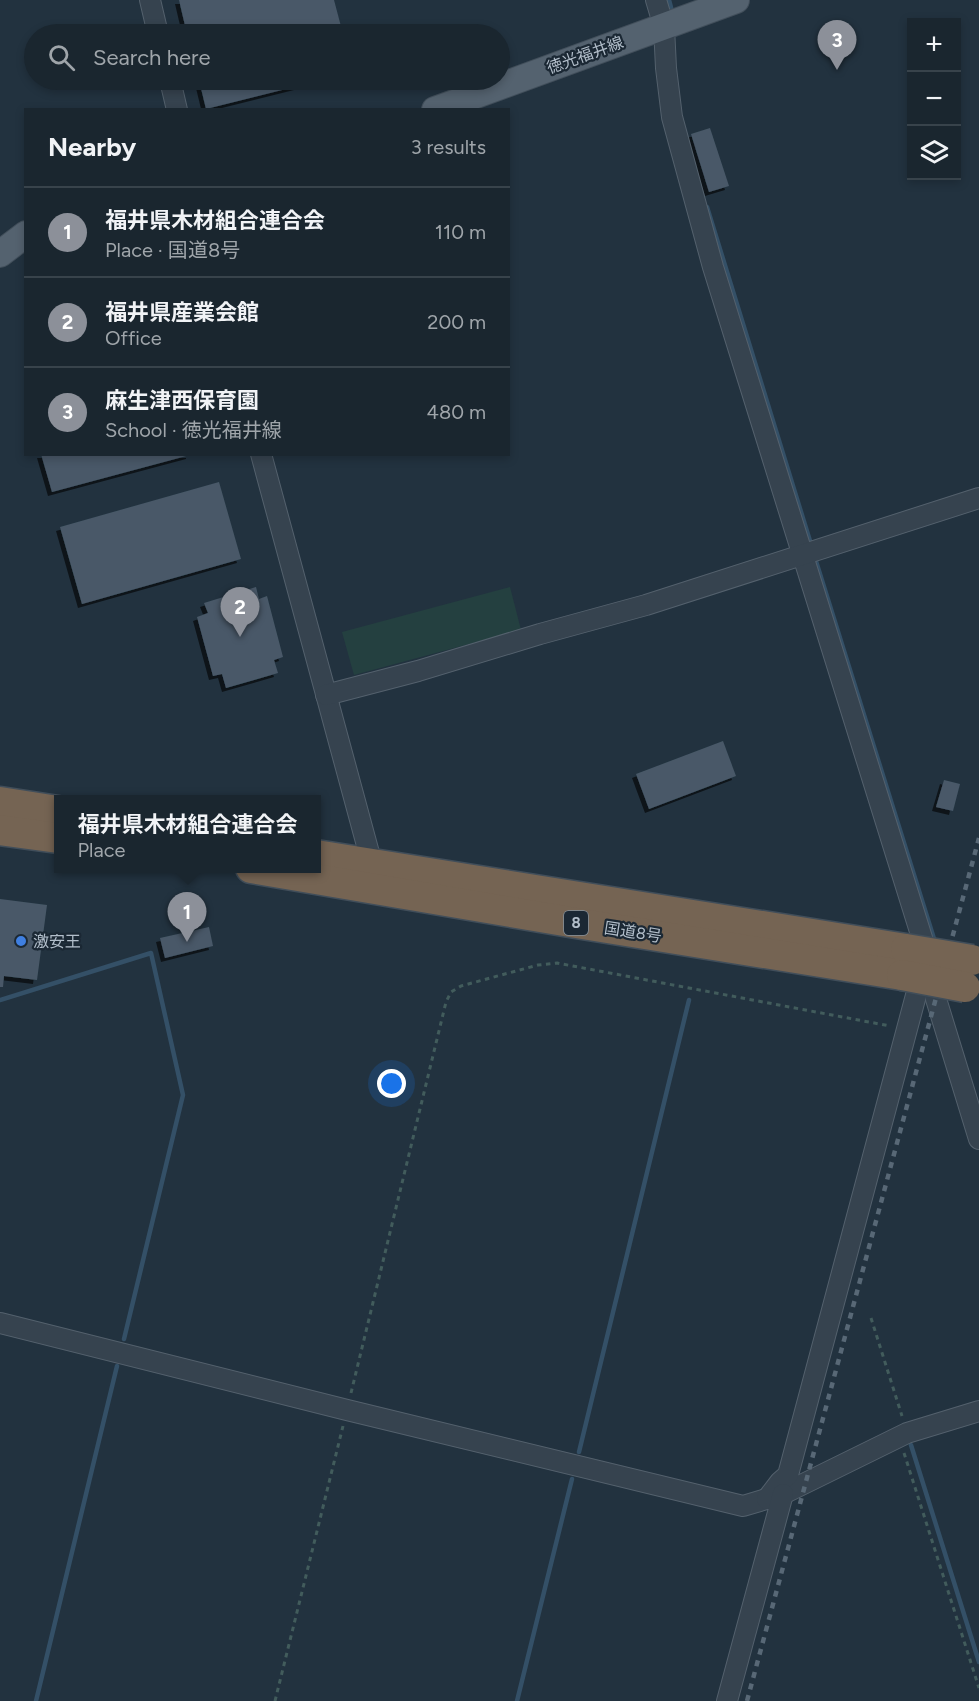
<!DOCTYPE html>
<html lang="en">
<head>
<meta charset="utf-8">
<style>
	:root { --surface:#1a262f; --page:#232e37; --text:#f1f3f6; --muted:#9fa5aa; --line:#38434b; --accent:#8c9099 }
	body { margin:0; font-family:Figtree,"Noto Sans JP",sans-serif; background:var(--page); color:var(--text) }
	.controls { position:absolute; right:18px; top:18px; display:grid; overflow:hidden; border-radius:0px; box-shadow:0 3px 9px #0003 }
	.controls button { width:54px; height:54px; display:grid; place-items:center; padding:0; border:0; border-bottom:2px solid var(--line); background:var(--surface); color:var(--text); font:30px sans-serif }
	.you { position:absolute; left:392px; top:1084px; width:21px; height:21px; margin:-15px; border:4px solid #fff; border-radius:50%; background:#1a73e8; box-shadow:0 0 0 9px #1a73e833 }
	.badge { display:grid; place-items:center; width:39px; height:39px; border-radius:50%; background:var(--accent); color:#fff; font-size:20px; font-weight:700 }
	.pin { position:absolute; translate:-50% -50px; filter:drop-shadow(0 2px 3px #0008) }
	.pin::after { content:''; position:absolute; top:32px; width:21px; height:18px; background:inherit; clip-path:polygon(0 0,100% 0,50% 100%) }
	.popup { position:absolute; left:54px; top:795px; width:267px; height:78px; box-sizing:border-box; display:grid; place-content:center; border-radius:0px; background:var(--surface); filter:drop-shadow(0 2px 4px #0005); font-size:20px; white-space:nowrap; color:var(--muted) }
	.popup b { font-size:22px; color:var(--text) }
	.popup::after { content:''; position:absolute; left:50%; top:100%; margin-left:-12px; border:12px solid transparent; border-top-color:var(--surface) }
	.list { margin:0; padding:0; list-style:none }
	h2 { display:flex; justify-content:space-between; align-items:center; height:78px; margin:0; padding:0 24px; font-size:26px }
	h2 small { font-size:20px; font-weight:400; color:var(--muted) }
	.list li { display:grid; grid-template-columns:39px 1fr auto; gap:18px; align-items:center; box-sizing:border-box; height:90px; padding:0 24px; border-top:2px solid var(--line) }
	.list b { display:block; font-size:22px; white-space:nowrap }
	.list p { margin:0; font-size:20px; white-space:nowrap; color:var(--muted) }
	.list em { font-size:20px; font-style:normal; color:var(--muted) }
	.icon { flex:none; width:33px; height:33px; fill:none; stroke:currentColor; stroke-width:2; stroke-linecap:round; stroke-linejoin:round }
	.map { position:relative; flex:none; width:979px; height:1701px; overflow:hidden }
	.search { position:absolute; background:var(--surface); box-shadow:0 3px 9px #0003; left:24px; top:24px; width:486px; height:66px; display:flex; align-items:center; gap:15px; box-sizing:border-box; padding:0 21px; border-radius:33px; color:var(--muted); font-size:22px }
	.panel { position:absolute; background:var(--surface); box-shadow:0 3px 9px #0003; left:24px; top:108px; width:486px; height:348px; border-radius:0px }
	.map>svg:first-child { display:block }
	.green { fill:#244040 }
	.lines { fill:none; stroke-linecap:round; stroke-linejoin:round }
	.stream { stroke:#345067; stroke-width:4.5 }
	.building { fill:#485968; filter:url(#shadow) }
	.minor-casing { stroke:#54616d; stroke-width:22 }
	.major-casing { stroke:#424f5b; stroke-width:28 }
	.highway-casing { stroke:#414e5a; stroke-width:33 }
	.path { stroke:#425c5c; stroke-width:3; stroke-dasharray:4.5 4.5; stroke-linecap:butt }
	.minor { stroke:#36434f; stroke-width:20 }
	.major { stroke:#54626f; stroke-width:26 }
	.highway { stroke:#756453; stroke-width:30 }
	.rail { stroke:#586876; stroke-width:4.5; stroke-dasharray:6 6; stroke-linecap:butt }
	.highway-bridge-casing { stroke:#414e5a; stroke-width:33; stroke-linecap:butt }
	.highway-bridge { stroke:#756453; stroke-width:30 }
	.shop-dot { fill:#3f7fe0; stroke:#1b2834; stroke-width:2 }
	.labels { text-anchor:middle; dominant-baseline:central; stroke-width:4.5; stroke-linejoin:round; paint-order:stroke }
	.shield { fill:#1b2834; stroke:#85919d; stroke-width:1.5 }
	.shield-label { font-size:15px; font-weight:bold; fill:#b2beca }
	.street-label { font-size:16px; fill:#b2beca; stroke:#1b2834 }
	.poi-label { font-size:16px; fill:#b2beca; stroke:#1b2834; text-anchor:start }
</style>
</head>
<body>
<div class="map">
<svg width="979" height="1701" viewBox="0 0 979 1701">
	<defs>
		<filter id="shadow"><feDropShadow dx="-4" dy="4" stdDeviation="0" flood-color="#0009"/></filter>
	</defs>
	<rect width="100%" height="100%" fill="#22323f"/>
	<!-- green -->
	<polygon class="green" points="510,587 521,630 354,675 342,632"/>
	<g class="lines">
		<!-- stream -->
		<g class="stream">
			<polyline points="669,0 672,11"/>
			<polyline points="707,207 810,541"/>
			<polyline points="815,558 935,942"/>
			<polyline points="0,1000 151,953 183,1095 124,1339"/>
			<polyline points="911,1445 979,1662"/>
			<polyline points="579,1452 689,1000"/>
			<polyline points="36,1701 117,1366"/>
			<polyline points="517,1701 572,1479"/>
		</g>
	</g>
	<!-- building -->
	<g class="building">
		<polygon points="179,0 334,0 343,34 187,34"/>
		<polygon points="199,80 322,80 206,109"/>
		<polygon points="710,128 729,186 709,192 691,134"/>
		<polygon points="41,454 190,454 190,455 52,492"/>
		<polygon points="219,482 241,559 82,604 60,527"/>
		<polygon points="256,587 259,599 267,596 283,657 274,660 278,673 226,688 222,674 213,676 197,617 208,613 204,603"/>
		<polygon points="723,741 736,776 649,809 636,774"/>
		<polygon points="944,780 960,784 953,811 936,807"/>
		<polygon points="0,899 47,905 37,980 4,976 3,987 0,987"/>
		<polygon points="209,927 213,946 165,958 160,938"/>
	</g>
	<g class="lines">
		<!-- minor casing -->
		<g class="minor-casing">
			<g id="minor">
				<polyline points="150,0 158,34"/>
				<polyline points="656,0 664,27 666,68 672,117 713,267 927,954 936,999 979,1139"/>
				<polyline points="170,80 177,110"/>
				<polyline points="261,454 372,864"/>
				<polyline points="326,695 418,671 540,634 646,605 979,498"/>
				<polyline points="0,1323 347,1410 743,1506 783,1494 907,1433 979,1411"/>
				<polyline points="767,1499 780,1482 788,1475 923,969"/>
				<polyline points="727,1701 783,1494"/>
			</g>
		</g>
		<!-- major casing -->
		<g class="major-casing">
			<g id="major">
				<polyline points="435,110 736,0"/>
				<polyline points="0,254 26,234"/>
			</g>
		</g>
		<!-- highway casing -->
		<g class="highway-casing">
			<g id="highway">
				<polyline points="0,802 58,811"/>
				<polyline points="0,830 58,838"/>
				<polyline points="316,855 906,949"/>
				<polyline points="251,868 570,922 902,975"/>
			</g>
		</g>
		<!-- path -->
		<g class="path">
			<polyline points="871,1318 902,1416"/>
			<polyline points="351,1393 446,1002 451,992 461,986 538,965 557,963 890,1026"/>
			<polyline points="904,1453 979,1688"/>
			<polyline points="275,1701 343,1426"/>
		</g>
		<!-- minor -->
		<use href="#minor" class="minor"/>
		<!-- major -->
		<use href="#major" class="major"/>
		<!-- highway -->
		<use href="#highway" class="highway"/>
		<!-- rail -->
		<polyline class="rail" points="747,1701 979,838"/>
		<!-- highway-bridge casing -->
		<g class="highway-bridge-casing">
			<g id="highway-bridge">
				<polyline points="906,949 972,960"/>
				<polyline points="902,975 965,987"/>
			</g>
		</g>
		<!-- highway-bridge -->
		<use href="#highway-bridge" class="highway-bridge"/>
	</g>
	<!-- markers -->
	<circle class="shop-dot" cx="21" cy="941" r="6"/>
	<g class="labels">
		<!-- shield labels -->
		<rect class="shield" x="564" y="911" width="24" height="24" rx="4.5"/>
		<g class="shield-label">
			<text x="576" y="923">8</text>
		</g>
		<!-- street labels -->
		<g class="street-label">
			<text transform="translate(585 55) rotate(-20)">徳光福井線</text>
			<text transform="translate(633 932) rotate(9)">国道8号</text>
		</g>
		<!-- poi labels -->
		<g class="poi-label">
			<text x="33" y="941">激安王</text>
		</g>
	</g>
</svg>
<div class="controls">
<button>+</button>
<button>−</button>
<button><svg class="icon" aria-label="layers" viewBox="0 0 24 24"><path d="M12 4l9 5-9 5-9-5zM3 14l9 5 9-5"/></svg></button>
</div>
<div class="you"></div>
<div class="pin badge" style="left:187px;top:942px">1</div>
<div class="popup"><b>福井県木材組合連合会</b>Place</div>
<div class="pin badge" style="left:240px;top:637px">2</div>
<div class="pin badge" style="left:837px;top:70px">3</div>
<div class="search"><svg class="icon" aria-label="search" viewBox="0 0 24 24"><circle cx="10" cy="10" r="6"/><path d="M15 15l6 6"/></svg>Search here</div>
<section class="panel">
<h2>Nearby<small>3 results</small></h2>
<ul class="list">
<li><span class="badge">1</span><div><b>福井県木材組合連合会</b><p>Place · 国道8号</p></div><em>110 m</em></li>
<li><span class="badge">2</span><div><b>福井県産業会館</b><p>Office</p></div><em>200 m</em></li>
<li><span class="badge">3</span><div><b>麻生津西保育園</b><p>School · 徳光福井線</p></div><em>480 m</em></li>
</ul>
</section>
</div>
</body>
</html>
